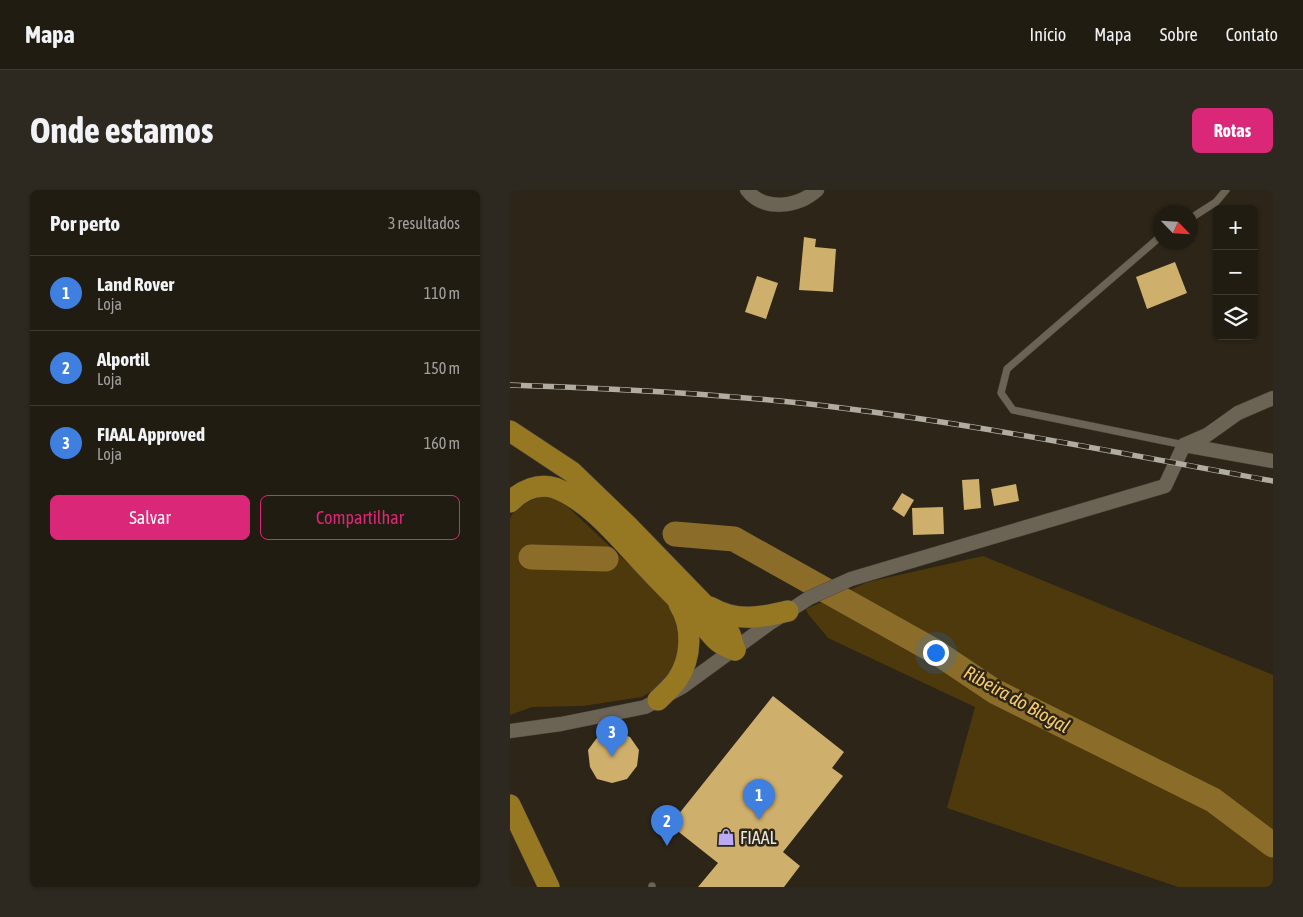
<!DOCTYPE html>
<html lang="pt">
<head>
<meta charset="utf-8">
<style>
	:root { --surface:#211c12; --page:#2d2920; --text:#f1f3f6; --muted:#a2a19f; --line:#3e3a32; --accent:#db2777 }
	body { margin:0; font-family:"Asap Condensed",sans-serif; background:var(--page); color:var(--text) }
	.controls { position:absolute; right:15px; top:15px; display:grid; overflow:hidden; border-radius:8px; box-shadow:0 1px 4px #0004 }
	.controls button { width:45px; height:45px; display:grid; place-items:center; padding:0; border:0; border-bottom:1px solid var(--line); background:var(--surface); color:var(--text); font:25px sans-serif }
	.compass { position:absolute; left:643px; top:15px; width:45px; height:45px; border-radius:50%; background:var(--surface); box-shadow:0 1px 4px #0004; rotate:115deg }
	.you { position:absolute; left:425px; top:462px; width:18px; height:18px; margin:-12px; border:4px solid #fff; border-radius:50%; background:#1a73e8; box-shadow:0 0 0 8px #1a73e833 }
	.badge { display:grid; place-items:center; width:32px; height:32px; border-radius:50%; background:var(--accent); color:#fff; font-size:16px; font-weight:700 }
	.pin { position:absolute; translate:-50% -41px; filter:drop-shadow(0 1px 2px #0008) }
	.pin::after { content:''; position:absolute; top:26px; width:18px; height:15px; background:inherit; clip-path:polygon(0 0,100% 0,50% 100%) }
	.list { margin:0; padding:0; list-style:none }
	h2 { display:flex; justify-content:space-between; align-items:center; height:65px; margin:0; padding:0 20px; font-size:21px }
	h2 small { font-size:16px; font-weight:400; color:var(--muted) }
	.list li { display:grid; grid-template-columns:32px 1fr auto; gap:15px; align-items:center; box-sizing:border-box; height:75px; padding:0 20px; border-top:1px solid var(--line) }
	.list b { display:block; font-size:19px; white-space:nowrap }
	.list p { margin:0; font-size:16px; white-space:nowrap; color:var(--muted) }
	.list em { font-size:16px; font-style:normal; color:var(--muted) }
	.actions { display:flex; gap:10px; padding:15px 20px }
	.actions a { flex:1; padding:11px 0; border:1px solid var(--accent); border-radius:8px; text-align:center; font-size:18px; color:var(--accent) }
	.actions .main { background:var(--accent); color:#fff }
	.icon { flex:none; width:28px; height:28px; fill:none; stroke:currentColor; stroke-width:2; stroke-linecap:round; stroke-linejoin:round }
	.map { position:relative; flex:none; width:763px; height:697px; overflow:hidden; border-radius:8px }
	header { display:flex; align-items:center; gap:30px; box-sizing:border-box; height:70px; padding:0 25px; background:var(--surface); border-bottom:1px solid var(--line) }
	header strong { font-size:24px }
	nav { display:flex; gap:28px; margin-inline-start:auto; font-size:18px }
	.intro { display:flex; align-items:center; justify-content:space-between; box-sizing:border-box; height:120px; padding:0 30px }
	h1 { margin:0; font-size:35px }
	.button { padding:12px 22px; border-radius:8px; background:var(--accent); color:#fff; font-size:18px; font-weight:700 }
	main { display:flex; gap:30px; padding:0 30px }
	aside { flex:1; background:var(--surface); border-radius:8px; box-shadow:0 1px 4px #0004 }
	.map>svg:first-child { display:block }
	.green { fill:#4d390c }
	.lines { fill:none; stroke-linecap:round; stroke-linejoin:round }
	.river { stroke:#8b6d29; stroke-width:25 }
	.building { fill:#cfaf6c }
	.lane-casing { stroke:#484238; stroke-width:8 }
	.street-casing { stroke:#484238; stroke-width:15 }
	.primary-casing { stroke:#484238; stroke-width:22 }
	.lane { stroke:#6b6354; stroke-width:7 }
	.street { stroke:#6b6354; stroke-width:14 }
	.primary { stroke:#977822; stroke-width:21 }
	.rail-casing { stroke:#b1aca2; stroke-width:5.5 }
	.rail { stroke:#2c2518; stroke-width:4; stroke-dasharray:11; stroke-linecap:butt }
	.labels { text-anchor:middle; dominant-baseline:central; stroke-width:5; stroke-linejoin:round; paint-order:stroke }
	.poi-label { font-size:18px; fill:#ebe7de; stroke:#2c2518; text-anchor:start }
	.water-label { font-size:19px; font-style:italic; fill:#f7ca6d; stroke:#2c2518 }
</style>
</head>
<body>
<header>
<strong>Mapa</strong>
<nav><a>Início</a><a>Mapa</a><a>Sobre</a><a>Contato</a></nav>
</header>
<div class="intro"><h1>Onde estamos</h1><a class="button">Rotas</a></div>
<main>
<aside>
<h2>Por perto<small>3 resultados</small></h2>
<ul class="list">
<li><span class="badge" style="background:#3f7fe0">1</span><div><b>Land Rover</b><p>Loja</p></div><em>110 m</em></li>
<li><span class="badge" style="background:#3f7fe0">2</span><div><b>Alportil</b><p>Loja</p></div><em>150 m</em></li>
<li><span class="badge" style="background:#3f7fe0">3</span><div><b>FIAAL Approved</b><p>Loja</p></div><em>160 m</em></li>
</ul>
<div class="actions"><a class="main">Salvar</a><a>Compartilhar</a></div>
</aside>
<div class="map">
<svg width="763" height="697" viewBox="0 0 763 697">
	<rect width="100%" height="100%" fill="#2c2518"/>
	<!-- green -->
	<g class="green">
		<path d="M 30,307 L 41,307 L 57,316 L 162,415 L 172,437 L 170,465 L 154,493 L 132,507 L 73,516 L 22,517 L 0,525 L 0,328 C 7,316 17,312 30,307 Z"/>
		<polygon points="473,366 763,485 763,697 668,697 437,618 465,517 318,448 298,424 296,419 358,392"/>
	</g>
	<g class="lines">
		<!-- river -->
		<g class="river">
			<polyline points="165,344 224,349 426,462 484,501 703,610 763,655"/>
			<polyline points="21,367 96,369"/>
		</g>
	</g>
	<!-- building -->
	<g class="building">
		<polygon points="294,47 306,49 305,57 326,59 323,102 289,100"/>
		<polygon points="665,72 677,103 637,119 626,87"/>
		<polygon points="247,86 268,93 256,129 235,122"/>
		<polygon points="469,289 471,318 454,320 452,290"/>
		<polygon points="506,294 509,311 484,316 481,299"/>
		<polygon points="392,303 404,310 394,327 382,319"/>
		<polygon points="433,317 434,344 403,345 402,318"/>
		<polygon points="263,506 334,562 322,578 333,586 273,662 290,676 274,697 188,697 208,673 160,635"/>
		<polygon points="104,541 120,547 129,560 127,576 117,589 102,593 87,589 80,577 78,560 89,545"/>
	</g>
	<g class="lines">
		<!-- lane casing -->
		<g class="lane-casing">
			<g id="lane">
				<polyline points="681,28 706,12 716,0"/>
				<polyline points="651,46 497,179 491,203 503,220 674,255"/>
				<polyline points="142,696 142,697"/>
			</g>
		</g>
		<!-- street casing -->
		<g class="street-casing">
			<g id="street">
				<path d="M 237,0 C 254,22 288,17 307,0"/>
				<polyline points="674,255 697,245 728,223 763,208"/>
				<polyline points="674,255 763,271"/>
				<polyline points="0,541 51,534 135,517 172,497 260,433 282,419 299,408 341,389 655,296 674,255"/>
			</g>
		</g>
		<!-- primary casing -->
		<g class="primary-casing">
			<g id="primary">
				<polyline points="0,241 62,282 118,336 213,434 220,444 225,460"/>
				<path d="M 0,312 C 12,300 28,293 45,298 C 81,311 113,353 139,380 C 156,398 173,415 190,432 C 205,447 203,452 225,460"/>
				<path d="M 200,417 C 225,432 250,428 278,421"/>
				<path d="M 148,510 C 154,504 162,497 167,490 C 182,468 183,436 169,414"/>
				<polyline points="0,615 39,697"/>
			</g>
		</g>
		<!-- lane -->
		<use href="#lane" class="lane"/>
		<!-- street -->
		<use href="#street" class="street"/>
		<!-- primary -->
		<use href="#primary" class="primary"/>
		<!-- rail casing -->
		<g class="rail-casing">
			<path id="rail" d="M 0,195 C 111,199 222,204 332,218 C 476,236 620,265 763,291"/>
		</g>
		<!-- rail -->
		<use href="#rail" class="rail"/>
	</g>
	<!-- icons -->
	<defs>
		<g id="shop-bare" transform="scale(1.35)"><path d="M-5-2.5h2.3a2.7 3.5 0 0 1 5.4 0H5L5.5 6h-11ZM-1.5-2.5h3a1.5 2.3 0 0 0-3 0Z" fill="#bbaaf6" stroke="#2c2518" stroke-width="2.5" paint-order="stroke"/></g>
	</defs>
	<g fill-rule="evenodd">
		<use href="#shop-bare" x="216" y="647"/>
	</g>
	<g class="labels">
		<!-- poi labels -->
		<g class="poi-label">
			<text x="230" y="647">FIAAL</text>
		</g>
		<!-- water labels -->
		<g class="water-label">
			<text transform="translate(507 509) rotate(29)">Ribeira do Biogal</text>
		</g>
	</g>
</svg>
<div class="controls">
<button>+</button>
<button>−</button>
<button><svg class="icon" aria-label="layers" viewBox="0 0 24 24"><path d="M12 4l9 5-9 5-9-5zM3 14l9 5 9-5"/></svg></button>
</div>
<svg class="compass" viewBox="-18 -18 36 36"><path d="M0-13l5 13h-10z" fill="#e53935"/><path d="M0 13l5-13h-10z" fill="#a2a19f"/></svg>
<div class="you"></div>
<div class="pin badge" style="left:249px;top:630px;background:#3f7fe0">1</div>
<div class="pin badge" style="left:157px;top:656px;background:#3f7fe0">2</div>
<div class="pin badge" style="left:102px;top:567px;background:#3f7fe0">3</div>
</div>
</main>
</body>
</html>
